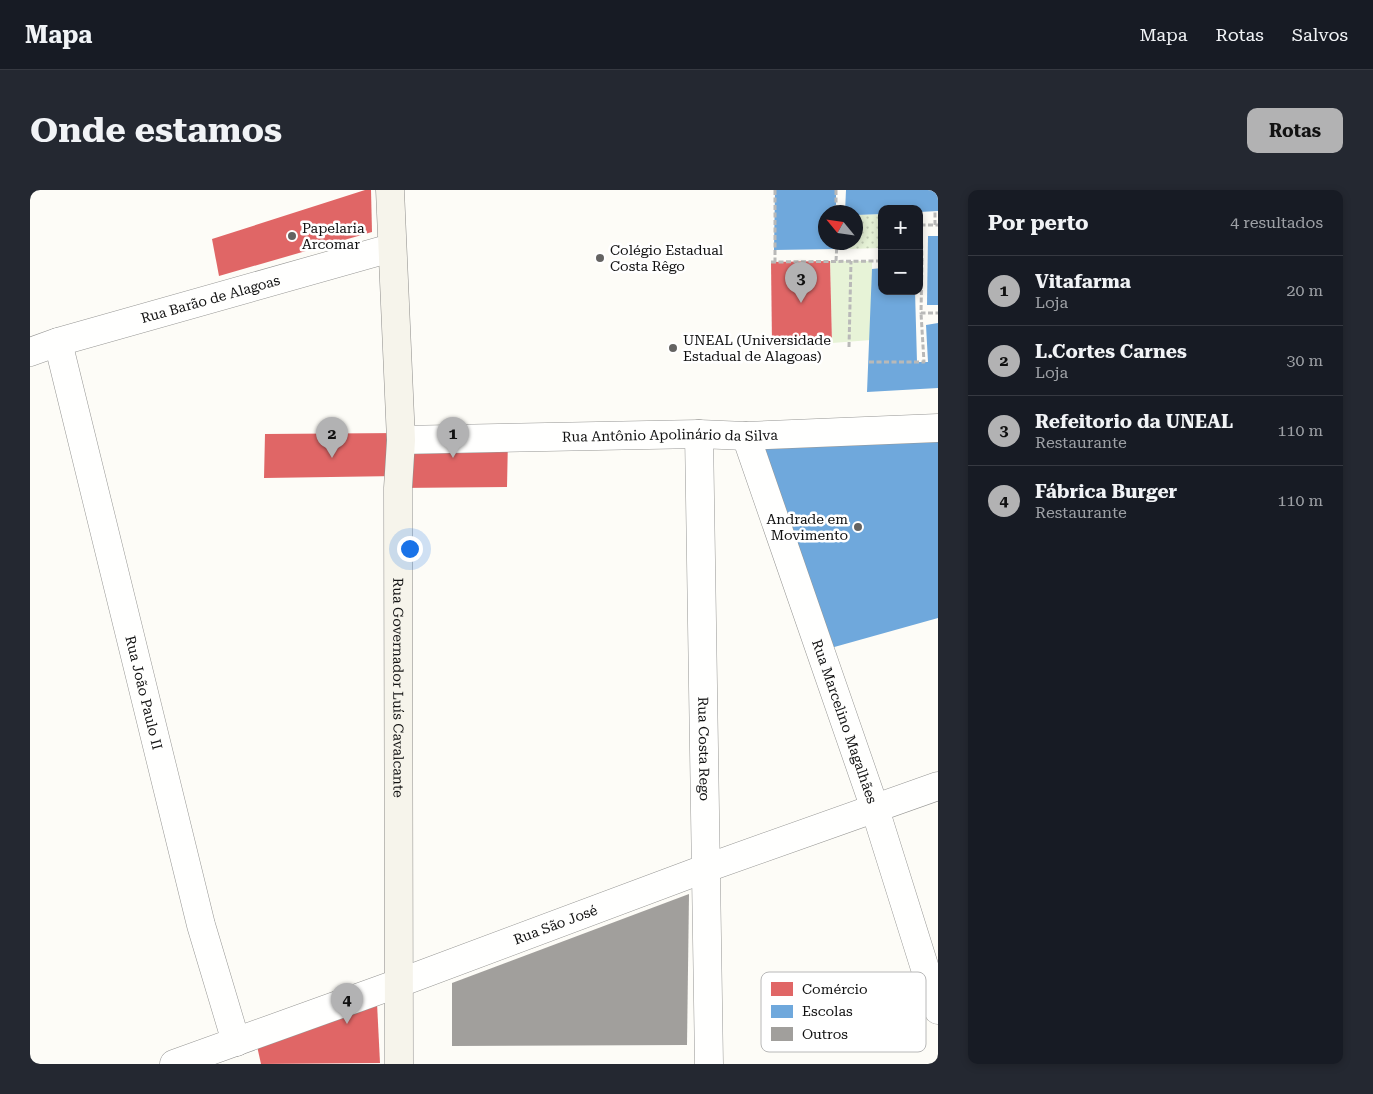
<!DOCTYPE html>
<html lang="pt">
<head>
<meta charset="utf-8">
<style>
	:root { --surface:#171b24; --page:#242831; --text:#f1f3f6; --muted:#9ea1a6; --line:#363941; --accent:#b2b2b3 }
	body { margin:0; font-family:"Roboto Serif",serif; background:var(--page); color:var(--text) }
	.controls { position:absolute; right:15px; top:15px; display:grid; overflow:hidden; border-radius:10px; box-shadow:0 2px 8px #0003 }
	.controls button { width:45px; height:45px; display:grid; place-items:center; padding:0; border:0; border-bottom:1px solid var(--line); background:var(--surface); color:var(--text); font:25px sans-serif }
	.compass { position:absolute; left:788px; top:15px; width:45px; height:45px; border-radius:50%; background:var(--surface); box-shadow:0 2px 8px #0003; rotate:299deg }
	.you { position:absolute; left:379px; top:358px; width:18px; height:18px; margin:-12px; border:4px solid #fff; border-radius:50%; background:#1a73e8; box-shadow:0 0 0 8px #1a73e833 }
	.badge { display:grid; place-items:center; width:32px; height:32px; border-radius:50%; background:var(--accent); color:#111; font-size:16px; font-weight:700 }
	.pin { position:absolute; translate:-50% -41px; filter:drop-shadow(0 1px 2px #0008) }
	.pin::after { content:''; position:absolute; top:26px; width:18px; height:15px; background:inherit; clip-path:polygon(0 0,100% 0,50% 100%) }
	.list { margin:0; padding:0; list-style:none }
	h2 { display:flex; justify-content:space-between; align-items:center; height:65px; margin:0; padding:0 20px; font-size:21px }
	h2 small { font-size:16px; font-weight:400; color:var(--muted) }
	.list li { display:grid; grid-template-columns:32px 1fr auto; gap:15px; align-items:center; box-sizing:border-box; height:70px; padding:0 20px; border-top:1px solid var(--line) }
	.list b { display:block; font-size:19px; white-space:nowrap }
	.list p { margin:0; font-size:16px; white-space:nowrap; color:var(--muted) }
	.list em { font-size:16px; font-style:normal; color:var(--muted) }
	.map { position:relative; flex:none; width:908px; height:874px; overflow:hidden; border-radius:10px }
	header { display:flex; align-items:center; gap:30px; box-sizing:border-box; height:70px; padding:0 25px; background:var(--surface); border-bottom:1px solid var(--line) }
	header strong { font-size:24px }
	nav { display:flex; gap:28px; margin-inline-start:auto; font-size:18px }
	.intro { display:flex; align-items:center; justify-content:space-between; box-sizing:border-box; height:120px; padding:0 30px }
	h1 { margin:0; font-size:35px }
	.button { padding:12px 22px; border-radius:10px; background:var(--accent); color:#111; font-size:18px; font-weight:700 }
	main { display:flex; gap:30px; padding:0 30px }
	aside { flex:1; background:var(--surface); border-radius:10px; box-shadow:0 2px 8px #0003 }
	.map>svg:first-child { display:block }
	.grass { fill:#e7f3d7 }
	.garden { fill:url(#garden-dots) }
	.shops { fill:#e06666 }
	.schools { fill:#6fa8dc }
	.building { fill:#a19f9c }
	.lines { fill:none; stroke-linecap:round; stroke-linejoin:round }
	.street-casing { stroke:#979795; stroke-width:29 }
	.secondary-casing { stroke:#8e8d8b; stroke-width:29 }
	.path { stroke:#b9b9b8; stroke-width:3; stroke-dasharray:5 2.5; stroke-linecap:butt }
	.street { stroke:#fffffe; stroke-width:28 }
	.secondary { stroke:#f6f4eb; stroke-width:28 }
	.poi-dot { fill:#646362; stroke:#fff; stroke-width:2 }
	.labels { text-anchor:middle; dominant-baseline:central; stroke-width:5; stroke-linejoin:round; paint-order:stroke }
	.poi-label { font-size:14px; fill:#111; stroke:#fff; text-anchor:start }
	.street-label { font-size:14px; fill:#111; stroke:#fff }
	.key { fill:#fff; stroke:#b8b8b8; stroke-width:1 }
	.key-label { font-size:14px; fill:#111 }
</style>
</head>
<body>
<header>
<strong>Mapa</strong>
<nav><a>Mapa</a><a>Rotas</a><a>Salvos</a></nav>
</header>
<div class="intro"><h1>Onde estamos</h1><a class="button">Rotas</a></div>
<main>
<div class="map">
<svg width="908" height="874" viewBox="0 0 908 874">
	<defs>
		<pattern id="garden-dots" width="8" height="8" patternUnits="userSpaceOnUse" patternTransform="scale(1.25)"><rect width="8" height="8" fill="#e7f3d7"/><path d="M2 2h.1M6 6h.1" fill="none" stroke="#c5cfb8" stroke-width="1.8" stroke-linecap="round"/></pattern>
	</defs>
	<rect width="100%" height="100%" fill="#fdfcf7"/>
	<!-- grass -->
	<polygon class="grass" points="800,71 842,71 841,150 802,153"/>
	<!-- garden -->
	<polygon class="garden" points="852,24 852,58 819,59 819,53 826,52 826,25"/>
	<!-- shops -->
	<g class="shops">
		<polygon points="335,0 341,0 342,42 189,86 182,49"/>
		<polygon points="800,71 802,153 742,155 741,72"/>
		<polygon points="370,243 478,248 477,297 368,298 368,286 234,288 235,244"/>
		<polygon points="347,813 350,873 231,874 227,856"/>
	</g>
	<!-- schools -->
	<g class="schools">
		<polygon points="745,0 806,0 806,22 796,22 796,52 807,52 807,59 744,60"/>
		<polygon points="816,0 908,0 908,21 889,22 889,19 852,19 852,24 826,25 826,22 815,22"/>
		<polygon points="898,46 908,46 908,115 897,115"/>
		<polygon points="852,78 852,101 885,101 887,172 898,172 896,135 908,133 908,198 837,202 842,79"/>
		<polygon points="908,238 908,428 790,461 716,246"/>
	</g>
	<!-- building -->
	<polygon class="building" points="659,704 657,855 422,856 422,793"/>
	<g class="lines">
		<!-- street casing -->
		<g class="street-casing">
			<g id="street">
				<path id="s1" d="M 28,152 L 171,735 L 206,852"/>
				<path id="s2" d="M 0,162 L 28,152 L 361,58"/>
				<path id="s3" d="M 669,244 L 679,874"/>
				<path id="s4" d="M 716,246 L 845,619 L 908,820"/>
				<path id="s5" d="M 371,250 L 669,244 L 716,246 L 908,238"/>
				<path id="s6" d="M 144,874 L 369,793 L 674,679 L 908,596"/>
			</g>
		</g>
		<!-- secondary casing -->
		<g class="secondary-casing">
			<g id="secondary">
				<path id="s7" d="M 360,0 L 371,250 L 368,298 L 369,874"/>
			</g>
		</g>
		<!-- path -->
		<g class="path">
			<polyline points="745,0 745,72"/>
			<polyline points="806,0 806,22"/>
			<polyline points="905,35 905,22"/>
			<polyline points="889,70 892,70 891,35 908,35"/>
			<polyline points="892,70 891,123 908,123"/>
			<polyline points="806,71 807,52"/>
			<polyline points="741,72 852,71"/>
			<polyline points="819,157 821,71"/>
			<polyline points="839,172 894,172 891,123"/>
		</g>
		<!-- street -->
		<use href="#street" class="street"/>
		<!-- secondary -->
		<use href="#secondary" class="secondary"/>
	</g>
	<!-- markers -->
	<g class="poi-dot">
		<circle cx="262" cy="46" r="5"/>
		<circle cx="570" cy="68" r="5"/>
		<circle cx="643" cy="158" r="5"/>
		<circle cx="828" cy="337" r="5"/>
	</g>
	<g class="labels">
		<!-- poi labels -->
		<g class="poi-label">
			<text x="272" y="38">Papelaria<tspan x="272" dy="16">Arcomar</tspan></text>
			<text x="580" y="60">Colégio Estadual<tspan x="580" dy="16">Costa Rêgo</tspan></text>
			<text x="653" y="150">UNEAL (Universidade<tspan x="653" dy="16">Estadual de Alagoas)</tspan></text>
			<text x="818" y="329" text-anchor="end">Andrade em<tspan x="818" dy="16">Movimento</tspan></text>
		</g>
		<!-- street labels -->
		<g class="street-label">
			<text stroke="none"><textPath href="#s2" startOffset="188">Rua Barão de Alagoas</textPath></text>
			<text stroke="none"><textPath href="#s5" startOffset="269">Rua Antônio Apolinário da Silva</textPath></text>
			<text stroke="none"><textPath href="#s7" startOffset="498">Rua Governador Luís Cavalcante</textPath></text>
			<text stroke="none"><textPath href="#s1" startOffset="361">Rua João Paulo II</textPath></text>
			<text stroke="none"><textPath href="#s4" startOffset="302">Rua Marcelino Magalhães</textPath></text>
			<text stroke="none"><textPath href="#s3" startOffset="315">Rua Costa Rego</textPath></text>
			<text stroke="none"><textPath href="#s6" startOffset="406">Rua São José</textPath></text>
		</g>
	</g>
	<!-- legend -->
	<rect x="731" y="782" width="165" height="80" rx="8" class="key"/>
	<rect x="741" y="792" width="22" height="14" fill="#e06666"/>
	<rect x="741" y="815" width="22" height="13" fill="#6fa8dc"/>
	<rect x="741" y="837" width="22" height="14" fill="#a19f9c"/>
	<g class="key-label">
		<text x="772" y="804">Comércio</text>
		<text x="772" y="826">Escolas</text>
		<text x="772" y="849">Outros</text>
	</g>
</svg>
<div class="controls">
<button>+</button>
<button>−</button>
</div>
<svg class="compass" viewBox="-18 -18 36 36"><path d="M0-13l5 13h-10z" fill="#e53935"/><path d="M0 13l5-13h-10z" fill="#9ea1a6"/></svg>
<div class="you"></div>
<div class="pin badge" style="left:423px;top:268px">1</div>
<div class="pin badge" style="left:302px;top:268px">2</div>
<div class="pin badge" style="left:771px;top:113px">3</div>
<div class="pin badge" style="left:317px;top:834px">4</div>
</div>
<aside>
<h2>Por perto<small>4 resultados</small></h2>
<ul class="list">
<li><span class="badge">1</span><div><b>Vitafarma</b><p>Loja</p></div><em>20 m</em></li>
<li><span class="badge">2</span><div><b>L.Cortes Carnes</b><p>Loja</p></div><em>30 m</em></li>
<li><span class="badge">3</span><div><b>Refeitorio da UNEAL</b><p>Restaurante</p></div><em>110 m</em></li>
<li><span class="badge">4</span><div><b>Fábrica Burger</b><p>Restaurante</p></div><em>110 m</em></li>
</ul>
</aside>
</main>
</body>
</html>
